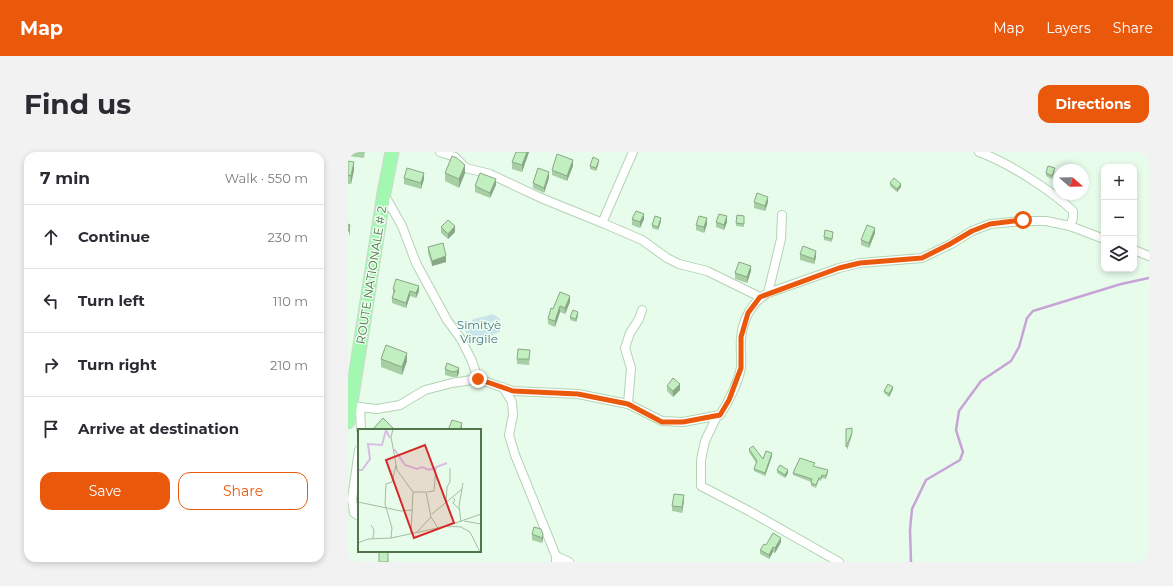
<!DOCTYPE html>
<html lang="en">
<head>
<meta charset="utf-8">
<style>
	:root { --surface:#fff; --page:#f2f2f3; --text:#2b2b33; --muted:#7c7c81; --line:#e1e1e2; --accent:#ea580c }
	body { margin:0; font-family:Montserrat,sans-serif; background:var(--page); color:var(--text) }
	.controls { position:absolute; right:12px; top:12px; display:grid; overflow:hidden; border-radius:8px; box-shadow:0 2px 6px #0003 }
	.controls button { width:36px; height:36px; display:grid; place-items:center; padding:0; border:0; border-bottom:1px solid var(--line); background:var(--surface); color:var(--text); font:20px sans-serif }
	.compass { position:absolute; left:705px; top:12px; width:36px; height:36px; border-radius:50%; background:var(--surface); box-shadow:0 2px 6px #0003; rotate:110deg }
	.stop { position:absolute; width:12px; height:12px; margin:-9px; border:3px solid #ea580c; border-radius:50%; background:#fff }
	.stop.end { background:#ea580c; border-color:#fff; box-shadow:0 1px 4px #0008 }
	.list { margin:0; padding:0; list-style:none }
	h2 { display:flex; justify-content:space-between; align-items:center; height:52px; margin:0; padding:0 16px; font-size:17px }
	h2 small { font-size:13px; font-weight:400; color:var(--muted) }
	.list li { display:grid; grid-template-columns:26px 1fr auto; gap:12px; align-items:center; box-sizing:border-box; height:64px; padding:0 16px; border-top:1px solid var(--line) }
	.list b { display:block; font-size:15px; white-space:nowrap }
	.list em { font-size:13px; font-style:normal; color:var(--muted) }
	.actions { display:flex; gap:8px; padding:12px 16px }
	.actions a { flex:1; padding:9px 0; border:1px solid var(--accent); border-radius:12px; text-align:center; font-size:14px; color:var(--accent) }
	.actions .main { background:var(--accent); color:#fff }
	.icon { flex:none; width:22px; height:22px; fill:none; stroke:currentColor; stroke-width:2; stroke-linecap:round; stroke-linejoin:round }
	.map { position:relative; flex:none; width:801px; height:410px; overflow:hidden; border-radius:12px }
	header { display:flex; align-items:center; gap:24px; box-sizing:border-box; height:56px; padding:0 20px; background:var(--accent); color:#fff }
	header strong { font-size:19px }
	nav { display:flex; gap:22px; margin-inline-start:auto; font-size:14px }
	.intro { display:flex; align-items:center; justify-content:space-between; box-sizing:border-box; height:96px; padding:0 24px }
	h1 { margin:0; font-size:28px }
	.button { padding:10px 18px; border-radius:12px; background:var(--accent); color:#fff; font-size:14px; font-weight:700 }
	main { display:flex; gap:24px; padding:0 24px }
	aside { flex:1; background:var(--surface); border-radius:12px; box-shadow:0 2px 6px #0003 }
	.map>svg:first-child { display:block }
	.green { fill:#c7e5ea }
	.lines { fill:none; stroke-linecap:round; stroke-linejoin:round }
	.stream { stroke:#c7a3d7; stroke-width:2.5 }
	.minor-casing { stroke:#b4d3b4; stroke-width:10 }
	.primary-casing { stroke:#ced9cd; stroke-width:15 }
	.minor { stroke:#fff; stroke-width:8 }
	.primary { stroke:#a3f8b1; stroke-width:13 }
	.wall { fill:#a7cea4 }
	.shaded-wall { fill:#88a786 }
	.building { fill:#c2efbf; stroke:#88a786 }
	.route { stroke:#ea580c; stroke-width:5 }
	.labels { text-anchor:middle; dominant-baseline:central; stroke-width:3; stroke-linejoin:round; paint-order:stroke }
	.street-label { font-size:12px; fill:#51764c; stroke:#effef1 }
	.park-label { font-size:12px; fill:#4a7887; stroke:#effef1 }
	.inset-river { fill:none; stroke:#d8bde5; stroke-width:2 }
	.inset-road { fill:none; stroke:#a3bea2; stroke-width:1 }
	.view { fill:#d62828; fill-opacity:0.15; stroke:#d62828; stroke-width:2 }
	.inset-edge { fill:none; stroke:#51764c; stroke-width:2 }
</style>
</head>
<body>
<header>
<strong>Map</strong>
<nav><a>Map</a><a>Layers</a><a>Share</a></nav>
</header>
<div class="intro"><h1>Find us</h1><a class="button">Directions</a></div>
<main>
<aside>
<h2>7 min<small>Walk · 550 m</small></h2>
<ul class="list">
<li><svg class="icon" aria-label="ahead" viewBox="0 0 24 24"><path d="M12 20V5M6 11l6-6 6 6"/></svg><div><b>Continue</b></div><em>230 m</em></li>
<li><svg class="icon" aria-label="left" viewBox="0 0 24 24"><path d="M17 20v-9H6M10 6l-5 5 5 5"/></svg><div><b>Turn left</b></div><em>110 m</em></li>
<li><svg class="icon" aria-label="right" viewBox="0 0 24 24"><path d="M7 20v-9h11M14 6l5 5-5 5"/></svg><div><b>Turn right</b></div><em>210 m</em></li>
<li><svg class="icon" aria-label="arrive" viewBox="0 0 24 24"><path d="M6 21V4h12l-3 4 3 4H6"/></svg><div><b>Arrive at destination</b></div></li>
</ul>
<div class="actions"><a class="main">Save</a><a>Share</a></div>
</aside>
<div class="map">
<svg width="801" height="410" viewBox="0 0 801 410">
	<rect width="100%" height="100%" fill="#e8fceb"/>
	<!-- green -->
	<polygon class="green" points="145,162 152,167 152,180 144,183 146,190 124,192 115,175 126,167"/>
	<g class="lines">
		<!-- stream -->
		<polyline class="stream" points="563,410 562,378 564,357 578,328 612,308 615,300 608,278 611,259 633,229 663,209 671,195 679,166 685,159 773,132 801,126"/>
		<!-- minor casing -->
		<g class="minor-casing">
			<g id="minor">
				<polyline points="92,0 107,5 118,16 142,22 193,46 257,72 294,88 319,106 331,112 359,119 412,145"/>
				<path d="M 631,0 C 659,10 703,38 725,59 L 725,66 L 722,74"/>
				<polyline points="36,42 54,74 68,111 99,168 113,187 124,209 130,227"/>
				<polyline points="254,71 285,0"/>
				<polyline points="786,98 801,104"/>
				<polyline points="420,141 433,87 434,63"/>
				<polyline points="155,235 164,250 165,263 161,283 167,303 208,404 208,410"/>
				<polyline points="280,252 283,216 277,196 282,181 291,167 294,158"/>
				<path d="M 2,254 L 29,257 L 52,253 L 77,238 L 104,231 L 130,227 L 165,239 L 230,242 L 280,252 L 314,269 L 335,270 L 372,263 C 380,251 391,229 393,215 C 394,206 392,196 393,187 C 394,169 404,149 420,141 L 491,116 L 512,111 L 574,106 L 603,92 L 624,79 L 642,72 L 675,69 L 698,69 L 722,74 L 756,87"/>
				<polyline points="12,255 13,278"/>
				<polyline points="369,264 357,289 353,308 353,334 401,359 491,410"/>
				<polyline points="11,298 4,347 6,361 11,364"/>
				<polyline points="208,404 221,410"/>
			</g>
		</g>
		<!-- primary casing -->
		<g class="primary-casing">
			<polyline id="primary" points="0,270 36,41 44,0"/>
		</g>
		<!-- minor -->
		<use href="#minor" class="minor"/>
		<!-- primary -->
		<use href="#primary" class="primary"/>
	</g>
	<!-- wall -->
	<g class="wall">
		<polygon points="0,0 17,0 16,6 0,4"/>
		<polygon points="168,0 181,0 174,20 164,17 164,10"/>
		<polygon points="0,9 6,18 3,32 0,32"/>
		<polygon points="251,10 248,19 242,17 242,14"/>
		<polygon points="225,14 219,29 204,23 204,18"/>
		<polygon points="707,19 704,27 698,24 698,21"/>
		<polygon points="97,21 117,21 111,36 97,29"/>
		<polygon points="56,26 76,27 73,37 56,32"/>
		<polygon points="201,26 196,41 185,36 185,31"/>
		<polygon points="542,31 553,35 549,40 542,34"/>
		<polygon points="148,33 142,46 127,40 127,34"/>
		<polygon points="406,50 420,50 417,59 406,56"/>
		<polygon points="389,63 396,64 396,75 388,74"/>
		<polygon points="284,67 296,67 292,76 284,73"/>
		<polygon points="313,69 310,78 304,76 304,73"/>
		<polygon points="368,70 379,70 376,78 368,75"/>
		<polygon points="359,72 356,81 348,78 348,73"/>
		<polygon points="93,75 107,80 100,87 93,81"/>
		<polygon points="527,81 521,96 513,93 513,88"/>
		<polygon points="485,83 484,90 476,88 476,85"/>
		<polygon points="80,95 98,110 84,114 80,101"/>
		<polygon points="452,102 468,105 466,112 452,108"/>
		<polygon points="403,119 399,131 387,127 387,121"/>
		<polygon points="45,137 71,139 68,146 62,144 58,156 44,151 44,146 46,143 45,142"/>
		<polygon points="222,150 217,162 212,160 207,175 200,172 200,167 205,157"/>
		<polygon points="230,163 228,170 222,168 222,165"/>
		<polygon points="182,204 181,213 169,212 169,207"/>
		<polygon points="33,207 59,209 54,223 33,215"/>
		<polygon points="111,216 111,221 109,225 104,225 97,223 97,217"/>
		<polygon points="319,234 332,238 325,245 319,239"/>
		<polygon points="545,237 541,245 536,241 536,239"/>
		<polygon points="401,297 415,307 424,304 417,324 406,319 406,317 408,311 401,300"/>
		<polygon points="466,314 480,321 478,327 474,326 473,329 471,328 468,336 463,334 463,330 445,323 445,321 467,314"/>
		<polygon points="429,318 440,321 437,326 429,321"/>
		<polygon points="336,349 334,361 324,359 324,354"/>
		<polygon points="193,377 195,387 194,391 184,388 184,382"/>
		<polygon points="433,390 427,401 425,400 421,407 412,402 412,398 418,393"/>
	</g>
	<!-- shaded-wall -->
	<g class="shaded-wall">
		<polygon points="179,0 181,0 174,20 174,13"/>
		<polygon points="225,8 225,14 219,29 219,24"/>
		<polygon points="251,8 251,10 248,19 248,16"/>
		<polygon points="6,10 6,18 3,32 3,24"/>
		<polygon points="117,13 117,21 111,36 111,27"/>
		<polygon points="201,20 201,26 196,41 196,36"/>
		<polygon points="76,21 76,27 73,37 73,31"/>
		<polygon points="148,27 148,33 142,46 142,41"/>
		<polygon points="553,32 553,35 549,40 549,37"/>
		<polygon points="420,45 420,50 417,59 417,54"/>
		<polygon points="296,62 296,67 292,76 292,70"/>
		<polygon points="379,64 379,70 376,78 376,73"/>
		<polygon points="313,66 313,69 310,78 310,75"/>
		<polygon points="359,66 359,72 356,81 356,75"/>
		<polygon points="2,73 2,79 1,85 1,79"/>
		<polygon points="107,74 107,80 100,87 100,82"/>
		<polygon points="527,76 527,81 521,96 521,91"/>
		<polygon points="468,99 468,105 466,112 466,107"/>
		<polygon points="98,104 98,110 84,114 84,109"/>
		<polygon points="403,114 403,119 399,131 399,125"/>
		<polygon points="71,134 71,139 68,146 68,141"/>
		<polygon points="62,139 62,144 58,156 58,151"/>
		<polygon points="222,144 222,150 217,162 217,156"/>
		<polygon points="212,154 212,160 207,175 207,169"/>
		<polygon points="230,160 230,163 228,170 228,167"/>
		<polygon points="59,201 59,209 54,223 54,215"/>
		<polygon points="111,216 111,221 109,225 109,219"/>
		<polygon points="332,232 332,238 325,245 325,239"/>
		<polygon points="545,235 545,237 541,245 541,242"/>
		<polygon points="114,271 114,278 112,278"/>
		<polygon points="504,281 504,283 499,298 499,295"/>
		<polygon points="424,301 424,304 417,324 417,321"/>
		<polygon points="440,318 440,321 437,326 437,323"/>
		<polygon points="336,343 336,349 334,361 334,355"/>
		<polygon points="195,382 195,387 194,391 194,386"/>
		<polygon points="433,386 433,390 427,401 427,396"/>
		<polygon points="425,395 425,400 421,407 421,403"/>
	</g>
	<!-- building -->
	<g class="building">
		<polygon points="168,0 179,0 174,13 164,10"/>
		<polygon points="209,2 225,8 219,24 204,18"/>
		<polygon points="104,4 109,6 117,13 111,27 97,21"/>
		<polygon points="245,5 251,8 248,16 242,14"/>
		<polygon points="0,9 6,10 3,24 0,23"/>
		<polygon points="700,14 707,16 704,24 698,21"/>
		<polygon points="59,16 76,21 73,31 56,26"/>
		<polygon points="190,16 201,20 196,36 185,31"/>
		<polygon points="132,21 148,27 142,41 127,34"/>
		<polygon points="546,26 553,32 549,37 542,31"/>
		<polygon points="409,41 420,45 417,54 406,50"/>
		<polygon points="288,59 296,62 292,70 284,67"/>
		<polygon points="371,62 379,64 376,73 368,70"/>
		<polygon points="389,63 396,64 396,72 388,71"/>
		<polygon points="307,64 313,66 310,75 304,73"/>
		<polygon points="351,64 359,66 356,75 348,73"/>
		<polygon points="100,68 107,74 100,82 93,75"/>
		<polygon points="0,72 2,73 1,79 0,79"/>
		<polygon points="519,73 527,76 521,91 513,88"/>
		<polygon points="477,78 485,80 484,87 476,85"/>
		<polygon points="95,91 98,104 84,109 80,95"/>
		<polygon points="455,94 468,99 466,107 452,102"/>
		<polygon points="391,110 403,114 399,125 387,121"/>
		<polygon points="48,127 71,134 68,141 62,139 58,151 44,146 47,138 45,137"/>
		<polygon points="212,140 222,144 217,156 212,154 207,169 200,167 203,156 205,157"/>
		<polygon points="225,158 230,160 228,167 222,165"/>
		<polygon points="38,193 59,201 54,215 33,207"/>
		<polygon points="170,197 182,198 181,207 169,207"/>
		<polygon points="99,211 111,216 109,219 104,220 97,217"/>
		<polygon points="325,226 332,232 325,239 319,234"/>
		<polygon points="540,232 545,235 541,242 536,239"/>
		<polygon points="35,266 47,278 24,278"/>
		<polygon points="104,268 114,271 112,278 107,278 101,276"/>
		<polygon points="504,276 504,281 498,295 498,277"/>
		<polygon points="405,294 415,307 418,299 424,301 417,321 406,317 409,309 401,297"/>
		<polygon points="452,306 467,311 465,314 480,318 478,324 474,323 473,326 471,326 468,333 463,331 464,327 445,321"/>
		<polygon points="432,313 440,318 437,323 429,318"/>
		<polygon points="326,342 336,343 334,355 324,354"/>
		<polygon points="186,375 193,377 195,382 194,386 184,382"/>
		<polygon points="425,381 433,386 427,396 425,395 421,403 412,398 416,392 418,393"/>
		<rect x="31" y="400" width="9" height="10"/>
	</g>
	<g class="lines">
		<!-- route -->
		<polyline class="route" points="130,227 165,239 230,242 280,252 314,270 335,270 372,263 381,248 393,216 393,185 400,161 412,145 491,116 512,111 574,106 602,92 624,79 642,72 675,68"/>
	</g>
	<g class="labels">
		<!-- street labels -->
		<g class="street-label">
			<text transform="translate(23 123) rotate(-81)">ROUTE NATIONALE # 2</text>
		</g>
		<!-- park labels -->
		<g class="park-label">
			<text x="131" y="172">Simityè<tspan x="131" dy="14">Virgile</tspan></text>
		</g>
	</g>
	<!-- overview -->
	<g transform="translate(10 277)">
		<rect width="123" height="123" fill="#e8fceb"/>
		<path class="inset-river" d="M 36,20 L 47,36 L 59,40 L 64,38 L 71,41 L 89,34M 0,41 L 4,41 L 12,30 L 10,15 L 24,16 L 28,1 L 32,9"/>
		<path class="inset-road" d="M 35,0 L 33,8 L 39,41 L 55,63 L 68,63 L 73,88 L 80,99M 69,63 L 76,62 L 78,39M 95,69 L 97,71 L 95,74 L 102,81M 123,69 L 123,84M 0,73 L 43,82 L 54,81M 88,74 L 89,58 L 92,53 L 92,39M 74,85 L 104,60M 106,92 L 123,95M 103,93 L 101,77 L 105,54M 13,96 L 16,101 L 15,109M 89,97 L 103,98 L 112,103 L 122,123M 59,103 L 73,88M 53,104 L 55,63M 33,109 L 34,99 L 27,75 L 28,55 L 34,53 L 38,36M 0,114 L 10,110 L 33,109 L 89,97 L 123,85"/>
		<path class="view" d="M 67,16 L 96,94 L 56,109 L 28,31 Z"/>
		<rect width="123" height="123" class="inset-edge"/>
	</g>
</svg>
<div class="controls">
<button>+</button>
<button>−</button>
<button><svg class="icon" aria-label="layers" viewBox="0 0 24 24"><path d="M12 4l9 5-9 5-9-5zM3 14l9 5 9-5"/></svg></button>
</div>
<svg class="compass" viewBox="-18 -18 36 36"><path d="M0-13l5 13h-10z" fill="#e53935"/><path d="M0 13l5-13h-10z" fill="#7c7c81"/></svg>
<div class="stop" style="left:675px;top:68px"></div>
<div class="stop end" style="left:130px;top:227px"></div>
</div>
</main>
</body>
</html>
